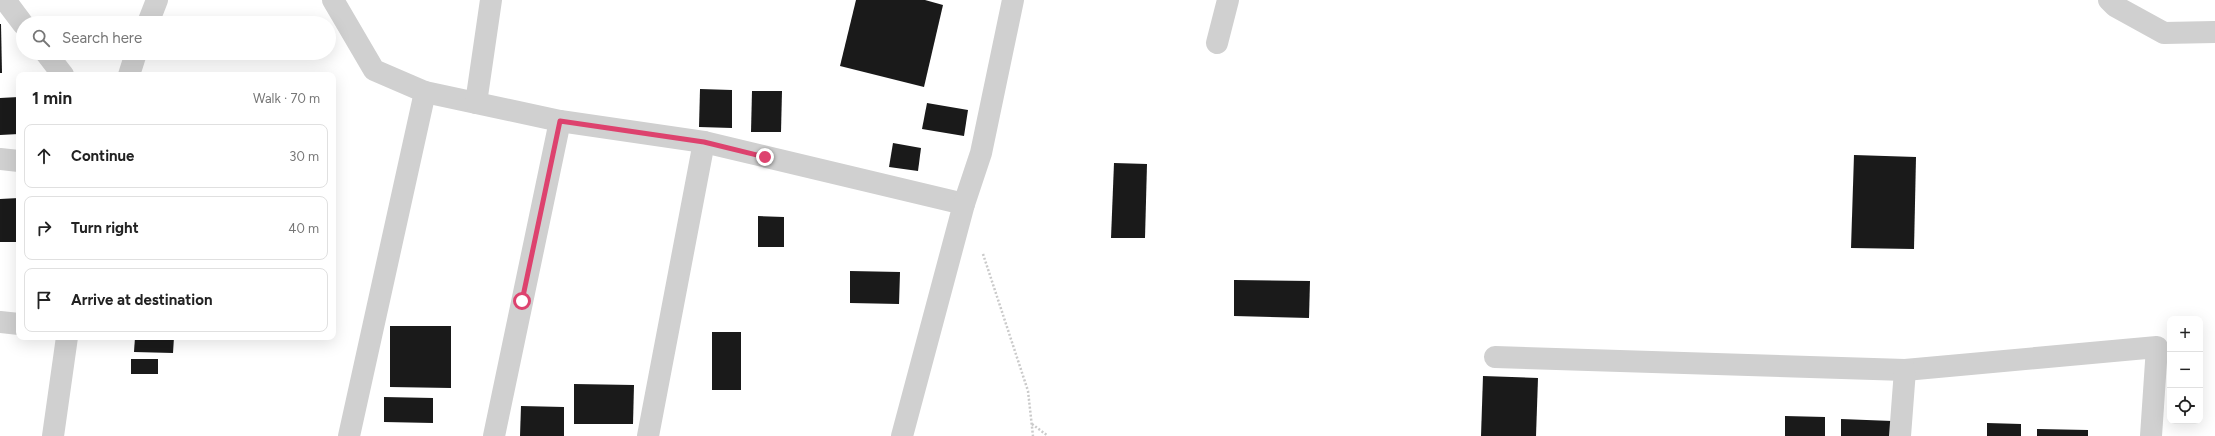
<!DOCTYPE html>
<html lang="en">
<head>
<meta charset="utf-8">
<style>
	:root { --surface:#fff; --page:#f2f2f2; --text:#222; --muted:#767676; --line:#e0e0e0 }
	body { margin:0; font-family:Figtree,sans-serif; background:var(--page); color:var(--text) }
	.controls { position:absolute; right:12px; bottom:12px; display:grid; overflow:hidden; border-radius:8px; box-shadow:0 4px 16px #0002 }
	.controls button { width:36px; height:36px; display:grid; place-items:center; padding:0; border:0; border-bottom:1px solid var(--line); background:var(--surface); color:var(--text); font:20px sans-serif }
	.stop { position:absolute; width:12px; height:12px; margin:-9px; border:3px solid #dd426e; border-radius:50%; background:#fff }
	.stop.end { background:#dd426e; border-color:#fff; box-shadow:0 1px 4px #0008 }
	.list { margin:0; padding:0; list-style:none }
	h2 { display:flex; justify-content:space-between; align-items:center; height:52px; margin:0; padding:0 16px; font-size:17px }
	h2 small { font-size:13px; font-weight:400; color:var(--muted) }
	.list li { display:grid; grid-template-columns:26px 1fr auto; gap:12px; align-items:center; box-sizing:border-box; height:64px; margin:0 8px 8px; padding:0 8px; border:1px solid var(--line); border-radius:8px }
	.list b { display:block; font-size:15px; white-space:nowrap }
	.list em { font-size:13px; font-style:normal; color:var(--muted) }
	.icon { flex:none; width:22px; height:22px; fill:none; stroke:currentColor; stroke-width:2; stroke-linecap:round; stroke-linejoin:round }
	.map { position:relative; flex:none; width:2215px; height:436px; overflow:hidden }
	.search { position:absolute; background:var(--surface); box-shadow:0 4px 16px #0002; left:16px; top:16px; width:320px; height:44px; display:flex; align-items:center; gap:10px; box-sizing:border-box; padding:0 14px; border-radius:22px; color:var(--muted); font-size:15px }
	.panel { position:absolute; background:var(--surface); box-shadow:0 4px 16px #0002; left:16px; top:72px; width:320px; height:268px; border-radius:8px }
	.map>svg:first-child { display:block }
	.building { fill:#1a1a1a }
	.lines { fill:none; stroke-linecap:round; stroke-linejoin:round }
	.path { stroke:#cacaca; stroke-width:2.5; stroke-dasharray:2 2; stroke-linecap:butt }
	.minor { stroke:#d0d0d0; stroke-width:22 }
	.route { stroke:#dd426e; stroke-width:5 }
</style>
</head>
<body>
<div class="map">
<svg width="2215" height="436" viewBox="0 0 2215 436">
	<rect width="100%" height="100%" fill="#fff"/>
	<!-- building -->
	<g class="building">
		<polygon points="856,0 925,0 943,5 924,87 840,66"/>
		<polygon points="0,24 1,24 2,73 0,73"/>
		<polygon points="700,89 732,90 732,128 699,127"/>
		<polygon points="752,91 782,91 781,132 751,132"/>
		<polygon points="19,97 19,134 0,135 0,98"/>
		<polygon points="927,103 968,110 964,136 922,129"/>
		<polygon points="893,143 921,148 918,171 889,167"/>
		<polygon points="1854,155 1916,157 1914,249 1851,248"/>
		<polygon points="1114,163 1147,164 1145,238 1111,238"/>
		<polygon points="19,198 19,242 0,242 0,199"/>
		<polygon points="758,216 784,217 784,247 758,247"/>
		<polygon points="850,271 900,272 899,304 850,303"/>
		<polygon points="1234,280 1310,281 1309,318 1234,316"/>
		<polygon points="390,326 451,326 451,388 390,387"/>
		<rect x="712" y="332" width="29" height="58"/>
		<polygon points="135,337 174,337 173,353 134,352"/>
		<rect x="131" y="359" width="27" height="15"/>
		<polygon points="1483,376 1538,378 1536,436 1481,436"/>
		<polygon points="574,384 634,385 633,424 574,424"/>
		<polygon points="384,397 433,398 433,423 384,422"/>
		<polygon points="521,406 564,407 564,436 520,436"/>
		<polygon points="1785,416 1825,417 1825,436 1785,436"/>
		<polygon points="1841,419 1892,421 1892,436 1841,436"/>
		<polygon points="1987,423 2021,424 2021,436 1987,436"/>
		<polygon points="2037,429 2088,430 2088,436 2037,436"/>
	</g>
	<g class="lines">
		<!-- path -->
		<g class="path">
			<polyline points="983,254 1028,391 1033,436"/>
			<polyline points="1032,424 1048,436"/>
		</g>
		<!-- minor -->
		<g class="minor">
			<polyline points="5,0 23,24"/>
			<polyline points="333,0 374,70 425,92 560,121 704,142 964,204"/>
			<polyline points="2109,0 2115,6 2164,33 2215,32"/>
			<polyline points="148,23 157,0"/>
			<polyline points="1217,43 1228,0"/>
			<polyline points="46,53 63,75"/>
			<polyline points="129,75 136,53"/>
			<polyline points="476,103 491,0"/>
			<polyline points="0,159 19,161"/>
			<polyline points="0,322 19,324"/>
			<polyline points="1495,357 1905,370 2157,347 2151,436"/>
			<polyline points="53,436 67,337"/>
			<polyline points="349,436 425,92"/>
			<polyline points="494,436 560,121"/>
			<polyline points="648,436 704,142"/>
			<polyline points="902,436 964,204 981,153 1013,0"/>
			<polyline points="1900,436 1905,370"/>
		</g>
	</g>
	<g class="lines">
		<!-- route -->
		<polyline class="route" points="522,301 560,121 704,142 765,157"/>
	</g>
</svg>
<div class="controls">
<button>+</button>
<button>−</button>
<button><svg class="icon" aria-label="locate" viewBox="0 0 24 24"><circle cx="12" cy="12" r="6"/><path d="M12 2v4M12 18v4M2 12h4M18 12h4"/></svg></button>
</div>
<div class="stop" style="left:522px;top:301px"></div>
<div class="stop end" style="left:765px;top:157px"></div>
<div class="search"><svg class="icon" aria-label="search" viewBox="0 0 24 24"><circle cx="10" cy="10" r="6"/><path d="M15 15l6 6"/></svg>Search here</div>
<section class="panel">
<h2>1 min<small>Walk · 70 m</small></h2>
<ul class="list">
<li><svg class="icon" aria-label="ahead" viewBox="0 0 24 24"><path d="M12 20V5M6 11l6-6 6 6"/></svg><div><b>Continue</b></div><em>30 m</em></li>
<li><svg class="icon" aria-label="right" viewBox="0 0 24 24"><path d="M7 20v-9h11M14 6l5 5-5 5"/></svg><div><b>Turn right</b></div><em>40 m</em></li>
<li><svg class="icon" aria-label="arrive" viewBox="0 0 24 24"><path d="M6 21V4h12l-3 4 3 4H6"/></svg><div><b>Arrive at destination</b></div></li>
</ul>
</section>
</div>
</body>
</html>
